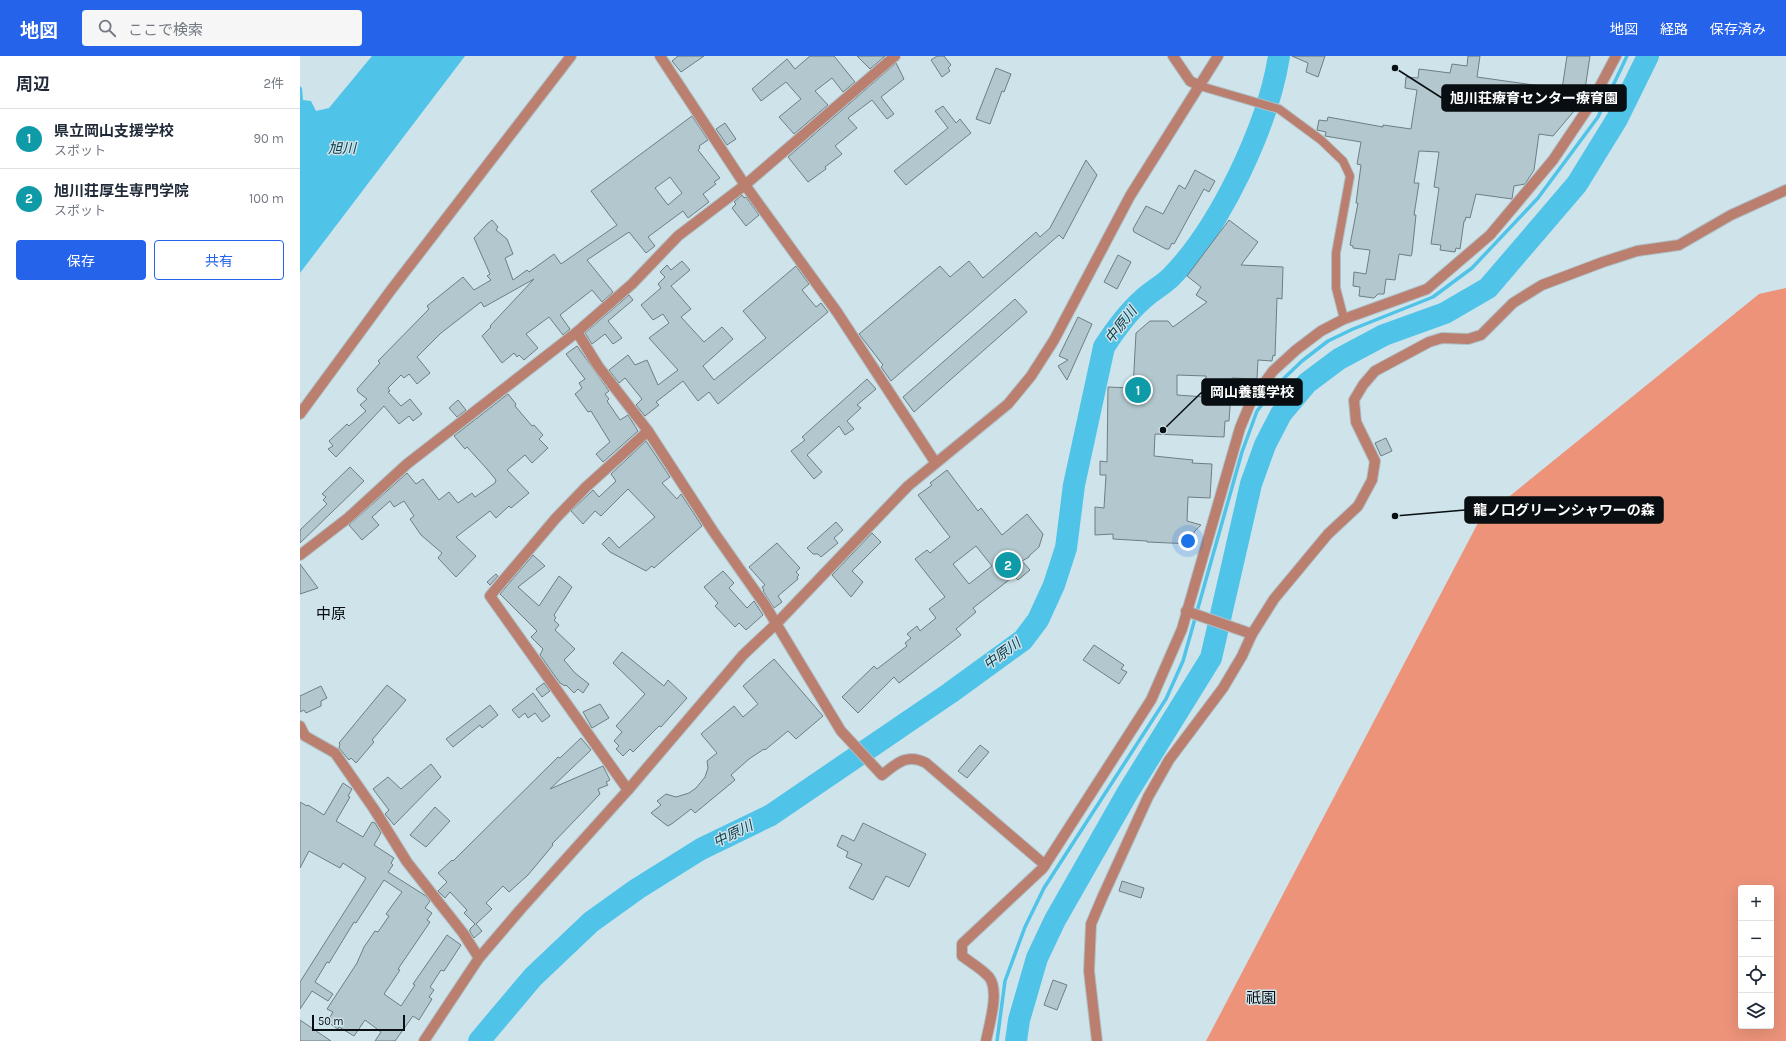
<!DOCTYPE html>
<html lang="ja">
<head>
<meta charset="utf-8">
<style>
	:root { --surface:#fff; --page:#f6f6f7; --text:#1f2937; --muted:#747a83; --line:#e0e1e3; --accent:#2563eb }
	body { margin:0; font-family:Karla,"Noto Sans JP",sans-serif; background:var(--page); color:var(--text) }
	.controls { position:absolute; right:12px; bottom:12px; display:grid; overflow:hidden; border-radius:4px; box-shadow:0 4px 16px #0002 }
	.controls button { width:36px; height:36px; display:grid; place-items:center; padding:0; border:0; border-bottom:1px solid var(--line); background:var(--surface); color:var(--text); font:20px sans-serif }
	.scale { position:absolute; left:12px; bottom:10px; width:93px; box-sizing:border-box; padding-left:4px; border:2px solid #080e11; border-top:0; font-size:11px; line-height:14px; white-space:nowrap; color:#080e11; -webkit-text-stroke:3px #cfe3ea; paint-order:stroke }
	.you { position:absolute; left:888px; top:485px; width:14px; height:14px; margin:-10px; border:3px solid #fff; border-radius:50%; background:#1a73e8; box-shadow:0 0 0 6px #1a73e833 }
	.badge { display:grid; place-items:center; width:26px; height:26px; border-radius:50%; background:var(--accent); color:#fff; font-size:13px; font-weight:700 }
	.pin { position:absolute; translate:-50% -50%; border:2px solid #fff; box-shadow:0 1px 4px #0006 }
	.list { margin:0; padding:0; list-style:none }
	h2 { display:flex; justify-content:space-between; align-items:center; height:52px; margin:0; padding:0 16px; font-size:17px }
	h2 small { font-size:13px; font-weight:400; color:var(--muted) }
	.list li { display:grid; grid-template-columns:26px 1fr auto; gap:12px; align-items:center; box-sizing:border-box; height:60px; padding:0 16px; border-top:1px solid var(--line) }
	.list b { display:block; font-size:15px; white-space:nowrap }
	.list p { margin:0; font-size:13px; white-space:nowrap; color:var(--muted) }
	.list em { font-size:13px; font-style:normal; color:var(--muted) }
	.actions { display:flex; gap:8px; padding:12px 16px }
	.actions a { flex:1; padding:9px 0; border:1px solid var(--accent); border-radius:4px; text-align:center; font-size:14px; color:var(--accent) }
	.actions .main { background:var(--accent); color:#fff }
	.icon { flex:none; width:22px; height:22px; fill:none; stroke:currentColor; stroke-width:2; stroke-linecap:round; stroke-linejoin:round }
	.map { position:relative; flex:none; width:1486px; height:985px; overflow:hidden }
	header { display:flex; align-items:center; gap:24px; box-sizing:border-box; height:56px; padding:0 20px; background:var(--accent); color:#fff }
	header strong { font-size:19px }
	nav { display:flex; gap:22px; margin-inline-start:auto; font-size:14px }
	.search { width:280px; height:36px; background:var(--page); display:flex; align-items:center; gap:10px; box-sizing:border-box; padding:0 14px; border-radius:4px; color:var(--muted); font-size:15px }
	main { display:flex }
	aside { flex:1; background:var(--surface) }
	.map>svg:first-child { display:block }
	.forest { fill:#ed937a; fill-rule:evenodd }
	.water { fill:#4fc3e8 }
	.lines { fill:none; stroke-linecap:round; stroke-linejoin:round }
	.stream { stroke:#4fc3e8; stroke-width:3.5 }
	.river { stroke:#4fc3e8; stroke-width:22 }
	.building { fill:#b3c7ce; stroke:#6d7f85; fill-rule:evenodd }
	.service-casing { stroke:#afc1c7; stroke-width:10 }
	.minor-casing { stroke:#afc1c7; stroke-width:12 }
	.tertiary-casing { stroke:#afc1c7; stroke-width:12 }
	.service { stroke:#bb7f6f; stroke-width:8 }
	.minor { stroke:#bb7f6f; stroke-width:10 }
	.tertiary { stroke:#bb7f6f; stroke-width:10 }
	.labels { text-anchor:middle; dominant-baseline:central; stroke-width:3; stroke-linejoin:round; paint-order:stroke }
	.water-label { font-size:14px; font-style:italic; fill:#0c404f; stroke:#cfe3ea }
	.quarter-label { font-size:15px; fill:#080e11; stroke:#cfe3ea }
	.leader { fill:none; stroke:#080e11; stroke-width:1.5 }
	.callout-dot { fill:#080e11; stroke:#cfe3ea; stroke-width:1.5 }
	.callout { fill:#080e11; stroke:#080e11; stroke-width:1.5 }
	.callout-label { font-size:14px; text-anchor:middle; font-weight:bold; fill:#fff }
</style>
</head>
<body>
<header>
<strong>地図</strong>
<div class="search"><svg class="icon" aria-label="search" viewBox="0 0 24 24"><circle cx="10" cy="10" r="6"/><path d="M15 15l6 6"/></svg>ここで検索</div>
<nav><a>地図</a><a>経路</a><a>保存済み</a></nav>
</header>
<main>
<aside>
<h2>周辺<small>2件</small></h2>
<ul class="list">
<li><span class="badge" style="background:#0f9aa8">1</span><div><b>県立岡山支援学校</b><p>スポット</p></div><em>90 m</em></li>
<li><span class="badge" style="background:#0f9aa8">2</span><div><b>旭川荘厚生専門学院</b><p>スポット</p></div><em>100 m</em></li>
</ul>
<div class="actions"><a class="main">保存</a><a>共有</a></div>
</aside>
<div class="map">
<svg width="1486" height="985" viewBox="0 0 1486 985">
	<rect width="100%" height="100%" fill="#cfe3ea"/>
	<!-- forest -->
	<path class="forest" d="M 1486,232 L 1486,985 L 906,985 L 1179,465 L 1459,238 ZM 1441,832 L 1471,832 L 1471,970 L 1441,970 Z"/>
	<!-- water -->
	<polygon class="water" points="72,0 165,0 0,217 0,30 2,32 3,44 11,45 16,55 29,52"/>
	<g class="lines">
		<!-- stream -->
		<polyline class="stream" points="697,985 705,925 725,871 744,832 866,643 883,605 942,396 957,355 979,327 1002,305 1028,285 1053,273 1133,241 1172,212 1238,142 1298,61 1327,0"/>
		<!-- river -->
		<g class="river">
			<path d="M 179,985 L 233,921 L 291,866 L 337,833 L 401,793 L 471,759 L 650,637 L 723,584 L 738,564 L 754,529 L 766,492 L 774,429 L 804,291 C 815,274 827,257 842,244 C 851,235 862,230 871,221 C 920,171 968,70 979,0"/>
			<polyline points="716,985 719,964 737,902 755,864 828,736 911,602 951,428 965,389 981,358 1007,327 1039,303 1084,279 1145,257 1188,232 1277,128 1317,63 1348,0"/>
		</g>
	</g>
	<!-- building -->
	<g class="building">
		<polygon points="378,0 404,0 381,16 372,5"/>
		<polygon points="510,0 534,0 555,26 543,36 532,22 515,35 528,49 494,78 479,61 501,43 486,26 461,45 452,33 487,3 495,13"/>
		<polygon points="557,0 585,0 570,13"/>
		<polygon points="637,0 644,0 651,9 648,12 650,15 642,21 631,4"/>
		<polygon points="992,0 1025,0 1018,21 1006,16 1008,7"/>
		<polygon points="1168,0 1180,0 1177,21 1262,33 1267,0 1290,0 1284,40 1277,39 1274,55 1253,80 1239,78 1234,114 1225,128 1214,130 1212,143 1176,138 1170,162 1166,161 1165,165 1164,165 1160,193 1156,192 1155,196 1140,194 1141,189 1131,188 1139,132 1134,131 1139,96 1119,95 1114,127 1119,127 1114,159 1116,159 1112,197 1111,200 1099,198 1095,224 1086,223 1084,238 1078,238 1074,242 1059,240 1060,231 1053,230 1054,216 1066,218 1070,194 1053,192 1053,190 1050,189 1058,147 1056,147 1061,109 1057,108 1061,86 1025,80 1026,76 1017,74 1019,64 1027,65 1028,61 1083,71 1083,69 1111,73 1117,34 1105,32 1106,21 1118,22 1119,13 1150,17 1152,8 1167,10"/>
		<polygon points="596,7 604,23 581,41 594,58 587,63 572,44 548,62 557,72 535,90 542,98 525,111 526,113 508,126 488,101"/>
		<polygon points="696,12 711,18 704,36 702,35 690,68 676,63"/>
		<polygon points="643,50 656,67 660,63 671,77 606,129 594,115 648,72 635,55"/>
		<path d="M 392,60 L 408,84 L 399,90 L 400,92 L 398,94 L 420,122 L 414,126 L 416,128 L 403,138 L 409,146 L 388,162 L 383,155 L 348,181 L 355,190 L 346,197 L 329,176 L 287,204 L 313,236 L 302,246 L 292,234 L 260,259 L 270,273 L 263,279 L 249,261 L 226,278 L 238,292 L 224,304 L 219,299 L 217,301 L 214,297 L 202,307 L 182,280 L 191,271 L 190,270 L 234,223 L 184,251 L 181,246 L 141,277 L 117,301 L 130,317 L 117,328 L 109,318 L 104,322 L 101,319 L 88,332 L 90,335 L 88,336 L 101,350 L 110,343 L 122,358 L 113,365 L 109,360 L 99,368 L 84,350 L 36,401 L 28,393 L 33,390 L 29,385 L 47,368 L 49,370 L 66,355 L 60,349 L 67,343 L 58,336 L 57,333 L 80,307 L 78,305 L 129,253 L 127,250 L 163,221 L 174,234 L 191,224 L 187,220 L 190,218 L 174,182 L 187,168 L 192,164 L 198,171 L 196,174 L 207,183 L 213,198 L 205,202 L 213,224 L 227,214 L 229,216 L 254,198 L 261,208 L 317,169 L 291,135 ZM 370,121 L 382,137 L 368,149 L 355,132 Z"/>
		<polygon points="425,67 436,83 427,89 416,73"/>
		<polygon points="786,104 797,119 763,183 759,179 591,325 581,311 583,309 559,278 640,210 650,221 669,205 683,222 736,176 740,181 750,172"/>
		<polygon points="895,114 915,125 909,136 904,133 874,188 872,187 869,193 866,193 834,176 833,173 846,150 863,158 879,129 885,133"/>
		<polygon points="442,139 444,142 446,141 459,159 446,170 432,152 436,148 434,146"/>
		<path d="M 929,164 L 958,186 L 941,209 L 983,211 L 982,243 L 977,242 L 975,300 L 973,299 L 972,305 L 958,304 L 957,323 L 932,322 L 929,365 L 925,365 L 924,381 L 855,378 L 854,400 L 893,404 L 892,407 L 912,408 L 910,442 L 888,441 L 887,465 L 901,469 L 894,476 L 893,488 L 847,486 L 847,485 L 813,483 L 813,478 L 795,479 L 795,451 L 804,452 L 806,419 L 800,419 L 800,405 L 807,406 L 808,331 L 833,332 L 836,277 L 850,265 L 868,265 L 873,271 L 907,246 L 896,239 L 901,231 L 887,220 ZM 877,319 L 906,320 L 905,341 L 877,339 Z"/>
		<polygon points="818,199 831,206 817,233 804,226"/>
		<polygon points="382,205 390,214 371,230 391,253 381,261 404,286 422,271 433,283 403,310 414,324 466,282 443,255 496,210 509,228 502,234 516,251 521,247 528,256 418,348 409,336 398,345 383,325 356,346 359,349 345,360 336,349 342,343 325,322 319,327 309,314 328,299 335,309 347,304 358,329 378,314 349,282 369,267 363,258 353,264 341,249 361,232 358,228 365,221 360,216 367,209 371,214"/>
		<polygon points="329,239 333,244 308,265 322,282 313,288 305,278 292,288 285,277"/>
		<polygon points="715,243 727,256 614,356 603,341"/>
		<polygon points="778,261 792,268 767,324 758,310 768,304 759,300"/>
		<polygon points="277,290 309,335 305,338 309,343 307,345 320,364 328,359 338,375 303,406 296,398 310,386 291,355 288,356 275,338 282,332 279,327 285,323 266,298"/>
		<polygon points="567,323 576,333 557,349 561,352 547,365 554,373 545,379 539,370 507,399 522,416 514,423 491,395 505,384 502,381"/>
		<polygon points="208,338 216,348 215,350 232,370 234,369 243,379 239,383 248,392 232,407 225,399 207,414 229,437 211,452 209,450 196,462 190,455 156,481 176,500 156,521 138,502 142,497 121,479 110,463 114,460 104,445 94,451 90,445 72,461 79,469 62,484 49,469 107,417 116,428 123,423 139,444 149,436 158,447 172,437 175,441 195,427 196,424 187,413 167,391 165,393 154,380"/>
		<polygon points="158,344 166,354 157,361 149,352"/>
		<polygon points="1086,382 1092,395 1081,400 1075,387"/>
		<polygon points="346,385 370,421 362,427 377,443 381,438 402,470 354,512 352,510 346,515 310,496 302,488 309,481 319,492 355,461 328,433 301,460 295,455 283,468 271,455 293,434 299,441 316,425 311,418"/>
		<polygon points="50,411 64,425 0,487 0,474 27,448 23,444 26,441 22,438"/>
		<path d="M 647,414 L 678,455 L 681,452 L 702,479 L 727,458 L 743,478 L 739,491 L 729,500 L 729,501 L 722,505 L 730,514 L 718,524 L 714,520 L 673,552 L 676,556 L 656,573 L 661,579 L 599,627 L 594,621 L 558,657 L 542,641 L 574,610 L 577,613 L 607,590 L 605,587 L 611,582 L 607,578 L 617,570 L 620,575 L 636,562 L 629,553 L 645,541 L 615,503 L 627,494 L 630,497 L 650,481 L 618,439 L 632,429 L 630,427 ZM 676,490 L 692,510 L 669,528 L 653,508 Z"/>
		<polygon points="536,466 543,474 534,482 538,487 521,501 518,498 513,498 507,492"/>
		<polygon points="572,477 581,486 552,515 563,526 551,541 532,519"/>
		<polygon points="477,487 500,512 496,516 499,519 497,521 498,523 478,540 482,546 474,552 463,535 464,534 462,531 465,529 449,511"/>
		<polygon points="233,499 245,510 218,531 239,550 259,520 272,531 254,559 256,562 254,564 259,569 255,574 275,593 264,604 275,617 289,628 283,637 278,633 274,637 266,629 265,630 260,627 240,599 243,593 231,581 237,575 200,538"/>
		<polygon points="0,508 18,532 0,538"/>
		<polygon points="423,515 434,527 429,532 447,552 454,545 463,559 446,574 439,567 435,571 415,550 418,547 404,531"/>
		<polygon points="196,518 198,520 190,529 187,526"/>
		<polygon points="794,589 824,609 821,613 827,616 819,628 783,604"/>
		<polygon points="322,596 364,630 368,624 387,642 361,671 359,670 333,696 330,693 323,700 316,693 319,690 314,685 322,676 316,670 345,638 313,607"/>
		<polygon points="474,603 523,660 496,683 488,675 465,694 464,693 449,703 431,719 435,724 395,757 391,753 373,767 368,770 365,768 351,757 361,749 357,745 366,738 376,741 389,737 396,732 405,721 408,712 407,705 417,697 401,678 434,650 443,661 458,648 443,630"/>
		<polygon points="244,627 250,635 242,641 236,633"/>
		<polygon points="87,629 106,644 72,684 74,686 56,707 51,702 49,704 39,692 40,688 39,687"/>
		<polygon points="21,630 27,642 21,645 21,650 6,657 4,654 0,656 0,640"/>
		<polygon points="233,637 250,660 242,666 235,657 228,662 225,657 219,662 212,654"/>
		<polygon points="300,648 309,662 292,672 283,656"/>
		<polygon points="190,649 198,659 182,672 180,669 153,691 146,683"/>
		<polygon points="281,682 291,694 250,733 303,710 310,724 306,726 308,729 298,733 300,738 252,788 253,789 228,819 209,836 203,830 186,847 192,853 176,868 182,875 174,882 170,876 170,873 175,868 164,857 167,854 150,836 145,842 138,835 147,826 138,817 152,804 153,805 258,701 260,702"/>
		<polygon points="680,689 689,696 667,722 658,715"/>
		<polygon points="131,708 141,721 94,769 85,758 89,754 73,733 88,721 101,733"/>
		<polygon points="43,727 52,733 48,740 50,741 36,765 63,781 72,766 75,767 81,777 74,789 94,802 91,807 93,809 88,816 126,840 130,845 125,852 132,857 127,864 130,866 98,913 100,914 84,938 101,950 115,929 113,928 147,879 161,889 144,915 141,914 130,931 134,934 129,941 132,943 119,964 113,960 95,985 75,985 81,976 65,964 54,980 39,971 38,973 27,966 33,956 27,953 57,907 64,891 75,875 78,876 89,860 86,858 102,836 84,824 56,867 54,866 29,907 27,906 15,926 33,938 28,945 12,935 0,953 0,926 66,822 43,807 40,812 9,795 0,812 0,746 7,750 8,749 24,759"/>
		<polygon points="135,751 150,765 126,791 110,779"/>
		<polygon points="563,767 626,798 609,831 586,820 573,844 549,832 562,808 546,801 548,796 537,790 542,779 554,785"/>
		<polygon points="822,825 844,832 841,842 819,835"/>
		<polygon points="753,924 767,929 757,954 744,949"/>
		<polygon points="0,964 31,985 0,985"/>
	</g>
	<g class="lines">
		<!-- service casing -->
		<g class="service-casing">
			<polyline id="service" points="900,30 979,53 1021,84 1043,105 1050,120 1036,197 1036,232 1044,263"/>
		</g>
		<!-- minor casing -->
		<g class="minor-casing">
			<g id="minor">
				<polyline points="360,0 445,129 537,256 635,406"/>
				<polyline points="873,0 890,25 900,30"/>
				<path d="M 277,276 L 298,310 L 348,375 L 413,475 L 465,549 L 541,675 L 582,719 C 597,707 607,697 626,707 L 745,809"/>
				<polyline points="0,358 91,234 271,0"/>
				<polyline points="0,499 48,462 107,408 277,276 332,228 378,180 445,129 595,0"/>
				<polyline points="886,555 952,578"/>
				<polyline points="0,670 5,680 35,697 74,753 107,806 163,877 179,902"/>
				<polyline points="328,734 190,540 256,462 286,431 348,375"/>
				<path d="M 686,985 C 689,969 700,935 689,921 C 682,913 670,906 662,900 L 662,888 L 743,812 L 851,644 L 882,573 L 940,372 L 952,343 L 973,315 L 996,294 L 1021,275 L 1044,263 L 1127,233 L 1190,179 L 1253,104 L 1290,49 L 1316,0"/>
				<polyline points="797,985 789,915 791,868 802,842 848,741 869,704 923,632 942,600 952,578 974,543 1028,478 1058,450 1072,424 1075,405 1056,366 1054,344 1063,329 1075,315 1129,286 1142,282 1168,283 1181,279 1213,247 1242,229 1303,206 1337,195 1379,189 1431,159 1486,134"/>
			</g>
		</g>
		<!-- tertiary casing -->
		<g class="tertiary-casing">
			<polyline id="tertiary" points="124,985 179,902 220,854 328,734 443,599 477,567 608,430 708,348 731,320 754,284 830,140 918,0"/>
		</g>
		<!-- service -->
		<use href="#service" class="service"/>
		<!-- minor -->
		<use href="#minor" class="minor"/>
		<!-- tertiary -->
		<use href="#tertiary" class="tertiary"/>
	</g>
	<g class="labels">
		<!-- water labels -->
		<g class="water-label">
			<text x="42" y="92">旭川</text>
			<text transform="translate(821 269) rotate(-52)">中原川</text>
			<text transform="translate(702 598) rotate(-36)">中原川</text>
			<text transform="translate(433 778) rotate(-26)">中原川</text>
		</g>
		<!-- quarter labels -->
		<g class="quarter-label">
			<text x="31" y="558">中原</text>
			<text x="961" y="942">祇園</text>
		</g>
	</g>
	<!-- callouts -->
	<path class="leader" d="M1095 12L1142 42M863 374L902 336M1095 460L1165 454"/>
	<g class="callout-dot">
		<circle cx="1095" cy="12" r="4"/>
		<circle cx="863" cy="374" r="4"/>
		<circle cx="1095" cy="460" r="4"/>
	</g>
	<g class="callout">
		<rect x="1142" y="29" width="184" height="26" rx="4"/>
		<rect x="902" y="323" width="100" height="26" rx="4"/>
		<rect x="1165" y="441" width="198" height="26" rx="4"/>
	</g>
	<g class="callout-label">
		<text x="1234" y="47">旭川荘療育センター療育園</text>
		<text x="952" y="341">岡山養護学校</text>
		<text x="1264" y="459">龍ノ口グリーンシャワーの森</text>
	</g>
</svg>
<div class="controls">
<button>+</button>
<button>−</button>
<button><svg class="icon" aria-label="locate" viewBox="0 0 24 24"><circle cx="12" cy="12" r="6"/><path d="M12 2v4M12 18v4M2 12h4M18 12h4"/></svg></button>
<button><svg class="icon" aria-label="layers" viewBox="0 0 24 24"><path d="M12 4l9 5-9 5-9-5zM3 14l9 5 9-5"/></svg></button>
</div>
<div class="scale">50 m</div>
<div class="you"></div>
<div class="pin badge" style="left:838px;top:334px;background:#0f9aa8">1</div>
<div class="pin badge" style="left:708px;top:509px;background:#0f9aa8">2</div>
</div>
</main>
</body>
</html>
